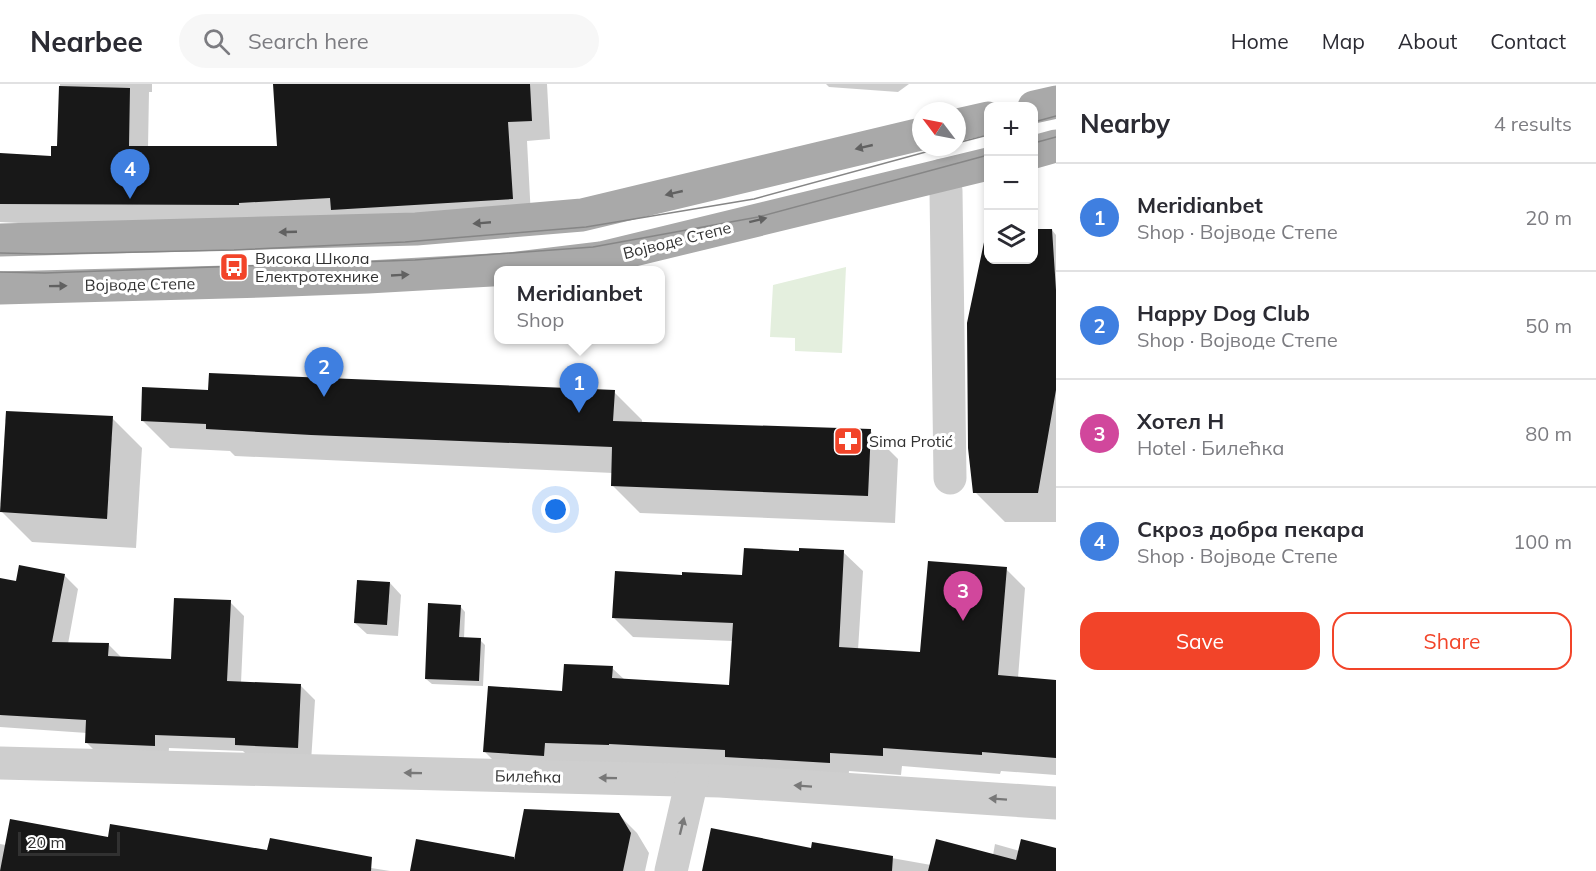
<!DOCTYPE html>
<html lang="en">
<head>
<meta charset="utf-8">
<style>
	:root { --surface:#fff; --page:#f7f7f7; --text:#2b2b33; --muted:#7c7c81; --line:#e1e1e2; --accent:#f24429 }
	body { margin:0; font-family:Mulish,sans-serif; background:var(--page); color:var(--text) }
	.controls { position:absolute; right:18px; top:18px; display:grid; overflow:hidden; border-radius:12px; box-shadow:0 3px 9px #0003 }
	.controls button { width:54px; height:54px; display:grid; place-items:center; padding:0; border:0; border-bottom:2px solid var(--line); background:var(--surface); color:var(--text); font:30px sans-serif }
	.compass { position:absolute; left:912px; top:18px; width:54px; height:54px; border-radius:50%; background:var(--surface); box-shadow:0 3px 9px #0003; rotate:302deg }
	.scale { position:absolute; left:18px; bottom:15px; width:102px; box-sizing:border-box; padding-left:6px; border:3px solid #313131; border-top:0; font-size:16px; line-height:21px; white-space:nowrap; color:#313131; -webkit-text-stroke:4px #fff; paint-order:stroke }
	.you { position:absolute; left:556px; top:426px; width:21px; height:21px; margin:-15px; border:4px solid #fff; border-radius:50%; background:#1a73e8; box-shadow:0 0 0 9px #1a73e833 }
	.badge { display:grid; place-items:center; width:39px; height:39px; border-radius:50%; background:var(--accent); color:#fff; font-size:20px; font-weight:700 }
	.pin { position:absolute; translate:-50% -50px; filter:drop-shadow(0 2px 3px #0008) }
	.pin::after { content:''; position:absolute; top:32px; width:21px; height:18px; background:inherit; clip-path:polygon(0 0,100% 0,50% 100%) }
	.popup { position:absolute; left:494px; top:182px; width:171px; height:78px; box-sizing:border-box; display:grid; place-content:center; border-radius:12px; background:var(--surface); filter:drop-shadow(0 2px 4px #0005); font-size:20px; white-space:nowrap; color:var(--muted) }
	.popup b { font-size:22px; color:var(--text) }
	.popup::after { content:''; position:absolute; left:50%; top:100%; margin-left:-12px; border:12px solid transparent; border-top-color:var(--surface) }
	.list { margin:0; padding:0; list-style:none }
	h2 { display:flex; justify-content:space-between; align-items:center; height:78px; margin:0; padding:0 24px; font-size:26px }
	h2 small { font-size:20px; font-weight:400; color:var(--muted) }
	.list li { display:grid; grid-template-columns:39px 1fr auto; gap:18px; align-items:center; box-sizing:border-box; height:108px; padding:0 24px; border-top:2px solid var(--line) }
	.list b { display:block; font-size:22px; white-space:nowrap }
	.list p { margin:0; font-size:20px; white-space:nowrap; color:var(--muted) }
	.list em { font-size:20px; font-style:normal; color:var(--muted) }
	.actions { display:flex; gap:12px; padding:18px 24px }
	.actions a { flex:1; padding:14px 0; border:2px solid var(--accent); border-radius:18px; text-align:center; font-size:21px; color:var(--accent) }
	.actions .main { background:var(--accent); color:#fff }
	.icon { flex:none; width:33px; height:33px; fill:none; stroke:currentColor; stroke-width:2; stroke-linecap:round; stroke-linejoin:round }
	.map { position:relative; flex:none; width:1056px; height:787px; overflow:hidden }
	header { display:flex; align-items:center; gap:36px; box-sizing:border-box; height:84px; padding:0 30px; background:var(--surface); border-bottom:2px solid var(--line) }
	header strong { font-size:28px }
	nav { display:flex; gap:33px; margin-inline-start:auto; font-size:21px }
	.search { width:420px; height:54px; background:var(--page); display:flex; align-items:center; gap:15px; box-sizing:border-box; padding:0 21px; border-radius:33px; color:var(--muted); font-size:22px }
	main { display:flex }
	aside { flex:1; background:var(--surface) }
	.map>svg:first-child { display:block }
	.green { fill:#e4efde }
	.shadow { fill:#0003 }
	.building { fill:#181818 }
	.lines { fill:none; stroke-linecap:round; stroke-linejoin:round }
	.minor { stroke:#cecece; stroke-width:33 }
	.major { stroke:#a9a9a9; stroke-width:33 }
	.tram { stroke:#868686; stroke-width:1.5 }
	.oneway { fill:#616161 }
	.oneway2 { fill:#787878 }
	.labels { text-anchor:middle; dominant-baseline:central; stroke-width:6; stroke-linejoin:round; paint-order:stroke }
	.street-label { font-size:16px; fill:#313131; stroke:#fff }
	.poi-label { font-size:16px; fill:#313131; stroke:#fff; text-anchor:start }
</style>
</head>
<body>
<header>
<strong>Nearbee</strong>
<div class="search"><svg class="icon" aria-label="search" viewBox="0 0 24 24"><circle cx="10" cy="10" r="6"/><path d="M15 15l6 6"/></svg>Search here</div>
<nav><a>Home</a><a>Map</a><a>About</a><a>Contact</a></nav>
</header>
<main>
<div class="map">
<svg width="1056" height="787" viewBox="0 0 1056 787">
	<rect width="100%" height="100%" fill="#fff"/>
	<!-- green -->
	<polygon class="green" points="846,183 842,269 795,267 795,254 770,253 773,201"/>
	<!-- shadow -->
	<g class="shadow">
		<polygon points="60,0 152,0 152,8 149,8 148,64 279,64 275,0 547,0 550,55 527,57 531,133 37,140 0,138 0,70 52,73 58,64"/>
		<polygon points="826,0 909,0 898,8 829,3"/>
		<polygon points="988,145 988,176 1034,176 1034,146 1052,146 1056,151 1056,438 1005,438 975,408 968,239"/>
		<polygon points="209,308 614,308 642,336 642,339 870,347 898,375 895,439 640,429 612,401 613,389 235,372 230,367 170,364 142,336"/>
		<polygon points="112,334 142,364 136,464 32,458 2,428"/>
		<polygon points="801,468 843,468 863,487 858,566 922,569 1006,485 1025,504 1018,594 1056,597 1056,691 1001,687 1000,690 902,682 901,691 849,687 848,697 504,687 485,668 564,608 612,584 625,596 730,602 733,557 633,553 614,534 683,492 744,492"/>
		<polygon points="64,491 78,505 68,560 108,560 122,574 172,577 230,518 244,532 241,599 301,602 315,616 311,678 251,675 243,667 169,664 168,675 100,672 86,658 87,649 0,643 0,504 17,498"/>
		<polygon points="390,499 401,511 398,552 367,550 355,539"/>
		<polygon points="460,522 465,528 464,555 480,556 485,561 483,602 432,600 426,595"/>
		<polygon points="618,730 637,749 649,769 645,787 412,787 418,757 515,775"/>
		<polygon points="109,755 340,779 390,787 0,787 0,760 6,761"/>
		<polygon points="813,760 931,781 993,771 995,760 1020,767 1056,766 1056,787 703,787 812,765"/>
	</g>
	<!-- building -->
	<g class="building">
		<polygon points="273,0 530,0 532,37 508,38 513,115 331,126 330,114 239,119 239,121 0,120 0,69 51,72 51,62 57,62 59,2 130,4 129,62 277,62"/>
		<polygon points="987,144 988,144 988,176 1034,176 1034,145 1052,145 1056,206 1056,306 1038,409 973,409 968,364 967,239"/>
		<polygon points="209,289 615,306 613,337 871,345 868,412 611,402 612,363 311,351 206,345 206,340 141,337 142,303 208,306"/>
		<polygon points="6,327 113,332 107,435 0,428"/>
		<polygon points="744,464 799,467 799,464 844,466 839,563 920,568 928,477 1007,483 998,591 1056,596 1056,674 982,668 982,671 883,664 883,672 830,669 830,679 725,673 725,666 609,660 609,661 545,659 544,672 483,668 488,602 562,607 564,580 613,582 612,594 729,601 733,539 612,534 615,487 682,491 682,488 742,491"/>
		<polygon points="19,481 65,490 52,558 109,559 108,572 171,575 174,514 231,516 227,597 301,600 298,664 235,661 235,654 155,651 155,662 85,659 86,636 0,631 0,494 16,497"/>
		<polygon points="357,496 390,498 387,541 354,539"/>
		<polygon points="428,519 461,521 459,553 481,554 479,597 425,595"/>
		<polygon points="524,725 619,729 631,749 623,787 410,787 416,755 514,773 514,776"/>
		<polygon points="10,735 108,753 110,740 267,766 270,754 372,773 371,787 0,787"/>
		<polygon points="711,744 811,764 812,758 893,772 892,787 702,787"/>
		<polygon points="936,755 1016,776 1021,755 1056,764 1056,787 928,787"/>
	</g>
	<g class="lines">
		<!-- minor -->
		<g class="minor">
			<polyline points="942,91 946,107 950,394"/>
			<polyline points="0,679 720,697 1056,719"/>
			<polyline points="671,787 692,696"/>
		</g>
		<!-- major -->
		<g class="major">
			<polyline points="1034,23 1056,18"/>
			<polyline points="957,41 988,34"/>
			<polyline points="1034,68 1056,62"/>
			<polyline points="0,156 416,145 582,131 921,50"/>
			<polyline points="0,204 262,197 368,193 509,185 601,174 988,80"/>
		</g>
		<!-- tram -->
		<g class="tram">
			<polyline points="1034,38 1056,32"/>
			<polyline points="957,59 988,51"/>
			<polyline points="1034,59 1056,53"/>
			<polyline points="0,169 45,170 234,166 405,158 586,143 754,115 944,63"/>
			<polyline points="0,188 45,189 415,176 593,163 758,133 988,71"/>
		</g>
	</g>
	<!-- one-way arrows -->
	<defs><path id="oneway-solid" d="M-6-.8H1V-3.2L6.5 0L1 3.2V.8H-6Z" transform="scale(1.5)"/></defs>
	<g class="oneway">
		<use href="#oneway-solid" transform="translate(864 63) rotate(167)"/>
		<use href="#oneway-solid" transform="translate(674 109) rotate(167)"/>
		<use href="#oneway-solid" transform="translate(758 136) rotate(-14)"/>
		<use href="#oneway-solid" transform="translate(482 139) rotate(175)"/>
		<use href="#oneway-solid" transform="translate(288 148) rotate(178)"/>
		<use href="#oneway-solid" transform="translate(400 191) rotate(-3)"/>
		<use href="#oneway-solid" transform="translate(58 202) rotate(-1)"/>
	</g>
	<g class="oneway2">
		<use href="#oneway-solid" transform="translate(413 689) rotate(-179)"/>
		<use href="#oneway-solid" transform="translate(608 694) rotate(-179)"/>
		<use href="#oneway-solid" transform="translate(803 702) rotate(-176)"/>
		<use href="#oneway-solid" transform="translate(998 715) rotate(-176)"/>
		<use href="#oneway-solid" transform="translate(682 742) rotate(-76)"/>
	</g>
	<!-- icons -->
	<defs>
		<g id="bus-square" transform="scale(1.5)"><rect x="-9" y="-9" width="18" height="18" rx="4" fill="#f24429" stroke="#fff"/><path d="M-5-6H5V4H4V6H2V4H-2V6H-4V4H-5ZM-3.5-4V0h7V-4ZM-3.5 1.2v1.5H-2V1.2ZM2 1.2v1.5H3.5V1.2Z" fill="#fff"/></g>
		<g id="pharmacy-square" transform="scale(1.5)"><rect x="-9" y="-9" width="18" height="18" rx="4" fill="#f24429" stroke="#fff"/><path d="M-2-6h4v4h4v4h-4v4h-4v-4h-4v-4h4Z" fill="#fff"/></g>
	</defs>
	<g fill-rule="evenodd">
		<use href="#bus-square" x="234" y="183"/>
		<use href="#pharmacy-square" x="848" y="357"/>
	</g>
	<g class="labels">
		<!-- street labels -->
		<g class="street-label">
			<text transform="translate(677 156) rotate(-14)">Војводе Степе</text>
			<text transform="translate(140 200) rotate(-1)">Војводе Степе</text>
			<text transform="translate(528 692) rotate(1)">Билећка</text>
		</g>
		<!-- poi labels -->
		<g class="poi-label">
			<text x="255" y="174">Висока Школа<tspan x="255" dy="18">Електротехнике</tspan></text>
			<text x="869" y="357">Sima Protić</text>
		</g>
	</g>
</svg>
<div class="controls">
<button>+</button>
<button>−</button>
<button><svg class="icon" aria-label="layers" viewBox="0 0 24 24"><path d="M12 4l9 5-9 5-9-5zM3 14l9 5 9-5"/></svg></button>
</div>
<svg class="compass" viewBox="-18 -18 36 36"><path d="M0-13l5 13h-10z" fill="#e53935"/><path d="M0 13l5-13h-10z" fill="#7c7c81"/></svg>
<div class="scale">20 m</div>
<div class="you"></div>
<div class="pin badge" style="left:579px;top:329px;background:#3f7fe0">1</div>
<div class="popup"><b>Meridianbet</b>Shop</div>
<div class="pin badge" style="left:324px;top:313px;background:#3f7fe0">2</div>
<div class="pin badge" style="left:963px;top:537px;background:#d1479c">3</div>
<div class="pin badge" style="left:130px;top:115px;background:#3f7fe0">4</div>
</div>
<aside>
<h2>Nearby<small>4 results</small></h2>
<ul class="list">
<li><span class="badge" style="background:#3f7fe0">1</span><div><b>Meridianbet</b><p>Shop · Војводе Степе</p></div><em>20 m</em></li>
<li><span class="badge" style="background:#3f7fe0">2</span><div><b>Happy Dog Club</b><p>Shop · Војводе Степе</p></div><em>50 m</em></li>
<li><span class="badge" style="background:#d1479c">3</span><div><b>Хотел Н</b><p>Hotel · Билећка</p></div><em>80 m</em></li>
<li><span class="badge" style="background:#3f7fe0">4</span><div><b>Скроз добра пекара</b><p>Shop · Војводе Степе</p></div><em>100 m</em></li>
</ul>
<div class="actions"><a class="main">Save</a><a>Share</a></div>
</aside>
</main>
</body>
</html>
